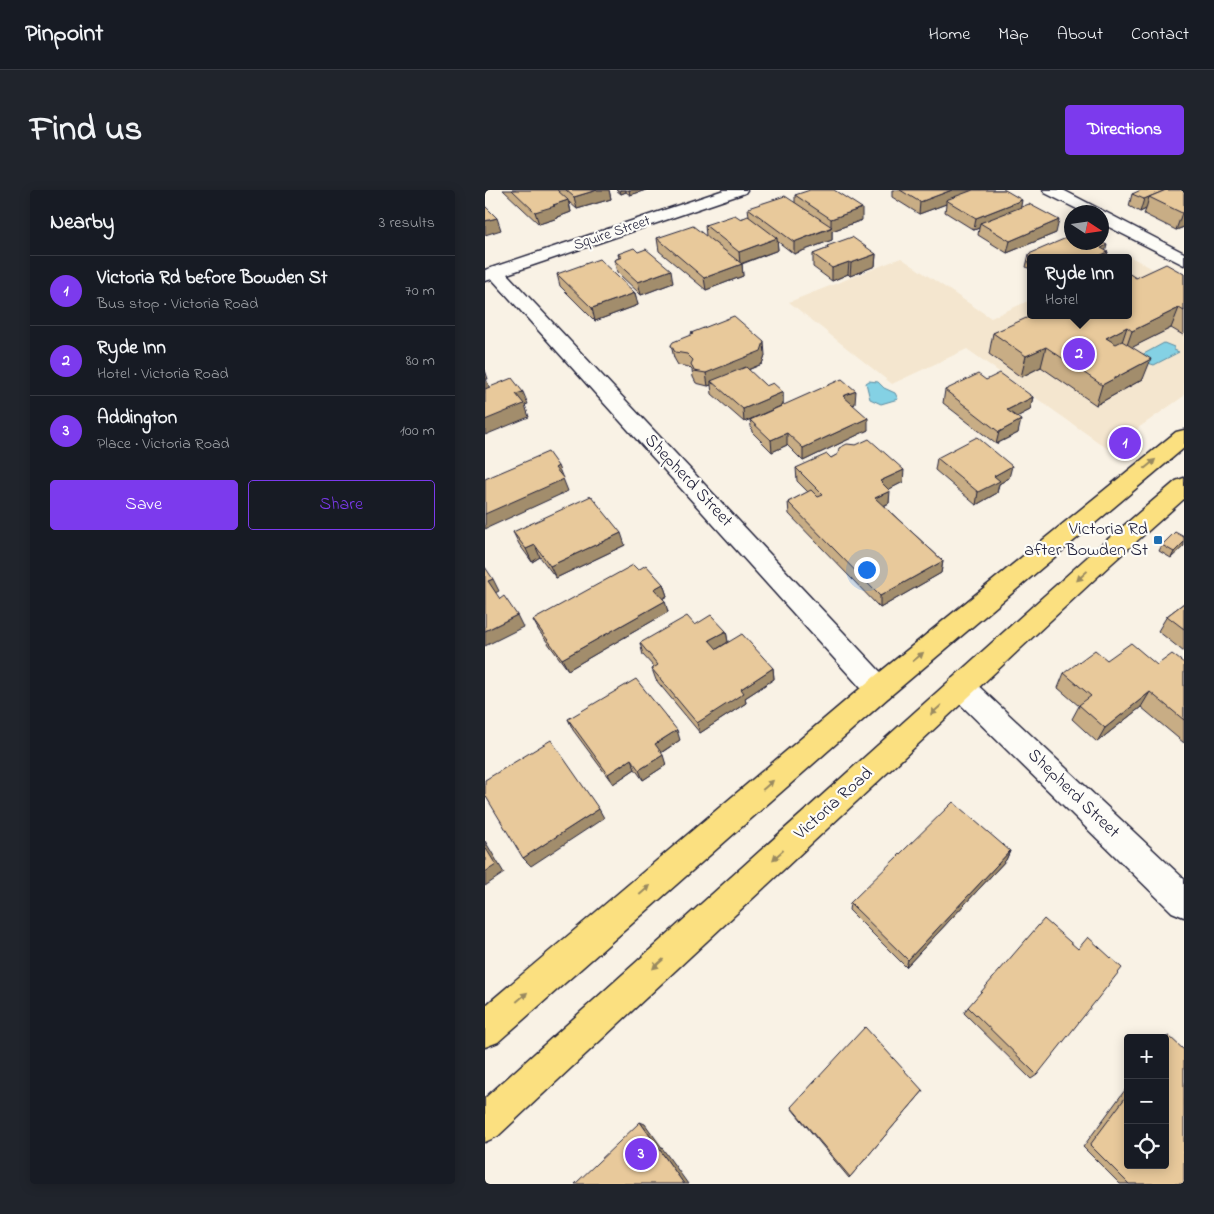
<!DOCTYPE html>
<html lang="en">
<head>
<meta charset="utf-8">
<style>
	:root { --surface:#171b24; --page:#20242c; --text:#f1f3f6; --muted:#9ea1a6; --line:#363941; --accent:#7c3aed }
	body { margin:0; font-family:"Indie Flower",sans-serif; background:var(--page); color:var(--text) }
	.controls { position:absolute; right:15px; bottom:15px; display:grid; overflow:hidden; border-radius:5px; box-shadow:0 2px 12px #0003 }
	.controls button { width:45px; height:45px; display:grid; place-items:center; padding:0; border:0; border-bottom:1px solid var(--line); background:var(--surface); color:var(--text); font:25px sans-serif }
	.compass { position:absolute; left:579px; top:15px; width:45px; height:45px; border-radius:50%; background:var(--surface); box-shadow:0 2px 12px #0003; rotate:102deg }
	.you { position:absolute; left:381px; top:379px; width:18px; height:18px; margin:-12px; border:4px solid #fff; border-radius:50%; background:#1a73e8; box-shadow:0 0 0 8px #1a73e833 }
	.badge { display:grid; place-items:center; width:32px; height:32px; border-radius:50%; background:var(--accent); color:#fff; font-size:16px; font-weight:700 }
	.pin { position:absolute; translate:-50% -50%; border:2px solid #fff; box-shadow:0 1px 5px #0006 }
	.popup { position:absolute; left:542px; top:64px; width:105px; height:65px; box-sizing:border-box; display:grid; place-content:center; border-radius:5px; background:var(--surface); filter:drop-shadow(0 1px 4px #0005); font-size:16px; white-space:nowrap; color:var(--muted) }
	.popup b { font-size:19px; color:var(--text) }
	.popup::after { content:''; position:absolute; left:50%; top:100%; margin-left:-10px; border:10px solid transparent; border-top-color:var(--surface) }
	.list { margin:0; padding:0; list-style:none }
	h2 { display:flex; justify-content:space-between; align-items:center; height:65px; margin:0; padding:0 20px; font-size:21px }
	h2 small { font-size:16px; font-weight:400; color:var(--muted) }
	.list li { display:grid; grid-template-columns:32px 1fr auto; gap:15px; align-items:center; box-sizing:border-box; height:70px; padding:0 20px; border-top:1px solid var(--line) }
	.list b { display:block; font-size:19px; white-space:nowrap }
	.list p { margin:0; font-size:16px; white-space:nowrap; color:var(--muted) }
	.list em { font-size:16px; font-style:normal; color:var(--muted) }
	.actions { display:flex; gap:10px; padding:15px 20px }
	.actions a { flex:1; padding:11px 0; border:1px solid var(--accent); border-radius:5px; text-align:center; font-size:18px; color:var(--accent) }
	.actions .main { background:var(--accent); color:#fff }
	.icon { flex:none; width:28px; height:28px; fill:none; stroke:currentColor; stroke-width:2; stroke-linecap:round; stroke-linejoin:round }
	.map { position:relative; flex:none; width:699px; height:994px; overflow:hidden; border-radius:5px }
	header { display:flex; align-items:center; gap:30px; box-sizing:border-box; height:70px; padding:0 25px; background:var(--surface); border-bottom:1px solid var(--line) }
	header strong { font-size:24px }
	nav { display:flex; gap:28px; margin-inline-start:auto; font-size:18px }
	.intro { display:flex; align-items:center; justify-content:space-between; box-sizing:border-box; height:120px; padding:0 30px }
	h1 { margin:0; font-size:35px }
	.button { padding:12px 22px; border-radius:5px; background:var(--accent); color:#fff; font-size:18px; font-weight:700 }
	main { display:flex; gap:30px; padding:0 30px }
	aside { flex:1; background:var(--surface); border-radius:5px; box-shadow:0 2px 12px #0003 }
	.map>svg:first-child { display:block }
	.built { fill:#f4e6cf }
	.water { fill:#84d1e4; stroke:#5d8ba0 }
	.lines { fill:none; stroke-linecap:round; stroke-linejoin:round }
	.street-casing { stroke:#22223b; stroke-width:3 }
	.secondary-casing { stroke:#22223b; stroke-width:3 }
	.highway-casing { stroke:#22223b; stroke-width:3 }
	.street { fill:#fdfcf7; fill-rule:evenodd }
	.secondary { fill:#fdfcf7; fill-rule:evenodd }
	.highway { fill:#fbe080; fill-rule:evenodd }
	.wall { fill:#c8ad85; stroke:#22223b }
	.shaded-wall { fill:#a28d6c; stroke:#22223b }
	.building { fill:#e8c99b; stroke:#22223b }
	.oneway { fill:#998a61 }
	.poi-dot { fill:#1f6fb2; stroke:#fdfcf7; stroke-width:2 }
	.labels { text-anchor:middle; dominant-baseline:central; stroke-width:4.5; stroke-linejoin:round; paint-order:stroke }
	.far-street-label { font-size:15px; fill:#22223b; stroke:#fdfcf7 }
	.street-label { font-size:18px; fill:#22223b; stroke:#fdfcf7 }
	.poi-label { font-size:18px; fill:#22223b; stroke:#fdfcf7; text-anchor:end }
</style>
</head>
<body>
<header>
<strong>Pinpoint</strong>
<nav><a>Home</a><a>Map</a><a>About</a><a>Contact</a></nav>
</header>
<div class="intro"><h1>Find us</h1><a class="button">Directions</a></div>
<main>
<aside>
<h2>Nearby<small>3 results</small></h2>
<ul class="list">
<li><span class="badge">1</span><div><b>Victoria Rd before Bowden St</b><p>Bus stop · Victoria Road</p></div><em>70 m</em></li>
<li><span class="badge">2</span><div><b>Ryde Inn</b><p>Hotel · Victoria Road</p></div><em>80 m</em></li>
<li><span class="badge">3</span><div><b>Addington</b><p>Place · Victoria Road</p></div><em>100 m</em></li>
</ul>
<div class="actions"><a class="main">Save</a><a>Share</a></div>
</aside>
<div class="map">
<svg width="699" height="994" viewBox="0 0 699 994">
	<rect width="100%" height="100%" fill="#f9f2e5"/>
	<filter id="ink" filterUnits="userSpaceOnUse"><feTurbulence type="fractalNoise" baseFrequency=".02" numOctaves="2"/><feDisplacementMap in="SourceGraphic" scale="10" xChannelSelector="R" yChannelSelector="G"/><feConvolveMatrix kernelMatrix="1 2 1 2 8 2 1 2 1" color-interpolation-filters="sRGB"/></filter>
	<g filter="url(#ink)">
		<!-- built -->
		<polygon class="built" points="644,66 699,96 699,206 623,259 482,159 407,194 304,112 416,68 506,128 545,110 545,125 643,125 643,68 640,68"/>
		<!-- water -->
		<g class="water">
			<polygon points="679,153 689,157 689,160 694,162 669,175 663,173 655,166"/>
			<polygon points="384,191 393,192 399,198 410,203 413,209 396,214 385,209 381,193"/>
		</g>
		<g class="lines">
			<!-- street casing -->
			<g class="street-casing">
				<g id="street">
					<polygon points="239,0 262,0 260,3 22,84 404,491 408,499 404,507 394,510 384,507 7,89 0,91 0,80"/>
					<polygon points="476,486 486,489 699,689 699,727 687,722 466,505 462,497 466,489"/>
				</g>
			</g>
			<!-- secondary casing -->
			<g class="secondary-casing">
				<polygon id="secondary" points="558,0 578,0 699,63 699,75 616,33 616,22 598,22 560,3"/>
			</g>
			<!-- highway casing -->
			<g class="highway-casing">
				<g id="highway">
					<polygon points="699,240 699,258 404,507 13,852 0,857 0,816 384,491 691,242"/>
					<polygon points="699,288 699,309 626,374 13,946 0,952 0,908 608,362 691,291"/>
				</g>
			</g>
			<!-- street -->
			<use href="#street" class="street"/>
			<!-- secondary -->
			<use href="#secondary" class="secondary"/>
			<!-- highway -->
			<use href="#highway" class="highway"/>
		</g>
		<!-- wall -->
		<g class="wall">
			<polygon points="18,0 124,0 126,9 92,19 84,12 86,22 73,27 73,28 54,34"/>
			<polygon points="131,0 161,0 145,5 141,2 136,4"/>
			<polygon points="407,0 520,0 536,17 571,43 522,63 493,45 494,38 489,40 460,22 461,14 434,24 407,7"/>
			<polygon points="699,0 699,37 691,40 659,24 661,19 655,22 644,16 647,4"/>
			<polygon points="310,5 377,30 347,41 347,50 309,64 292,51 293,60 257,74 258,86 221,100 174,61 172,48 221,46 220,35 264,27 263,18 310,13"/>
			<polygon points="342,56 391,64 390,76 365,86 363,84 347,91 328,77 328,64 342,59"/>
			<polygon points="621,61 623,62 621,68 545,68 545,79 541,77 544,64"/>
			<polygon points="133,64 188,93 156,105 132,82 129,70 134,68"/>
			<polygon points="72,84 150,103 153,115 110,131 75,96"/>
			<polygon points="699,84 699,144 698,145 686,138 647,157 658,189 611,215 556,177 536,187 504,164 508,143 651,88"/>
			<polygon points="206,143 280,165 277,174 263,180 281,196 298,202 298,215 259,232 227,204 226,195 223,196 211,193 208,187 207,180 204,177 193,175 189,168 186,155 207,145"/>
			<polygon points="501,190 548,207 545,220 531,227 533,243 511,254 458,213 460,200"/>
			<polygon points="370,214 368,215 383,240 318,271 302,255 287,262 267,242 265,230"/>
			<polygon points="371,255 418,292 404,299 404,313 399,316 458,371 456,383 395,418 304,324 303,312 323,302 312,291 311,278 346,268"/>
			<polygon points="452,268 524,288 514,294 512,303 491,315 450,280"/>
			<polygon points="28,342 140,355 71,388 55,367 47,372 34,354"/>
			<polygon points="699,347 686,368 674,361 677,355"/>
			<polygon points="153,380 178,394 182,406 178,408 183,422 83,480 54,441 48,430"/>
			<polygon points="699,413 699,462 673,441 682,426"/>
			<polygon points="210,435 241,441 243,452 232,459 288,478 289,489 260,508 261,513 215,543 171,490 167,479 169,477 158,465 155,453"/>
			<polygon points="622,470 672,475 699,473 699,553 656,517 612,552 587,529 594,516 573,498 579,483"/>
			<polygon points="83,529 195,550 176,563 181,575 158,590 150,579 128,594 88,540"/>
			<polygon points="525,661 521,670 421,777 364,720 365,713"/>
			<polygon points="592,759 552,885 546,889 479,823 483,817"/>
			<polygon points="684,846 699,994 635,994 598,957 643,896 643,975 680,975 680,848"/>
			<polygon points="438,901 364,988 307,919 306,917"/>
		</g>
		<!-- shaded-wall -->
		<g class="shaded-wall">
			<polygon points="112,0 124,0 126,9 92,19 89,7"/>
			<polygon points="135,0 141,0 141,2 136,4"/>
			<polygon points="144,0 161,0 145,5"/>
			<polygon points="467,0 497,0 461,10 461,14 434,24 435,12"/>
			<polygon points="664,7 661,19 655,22 659,9"/>
			<polygon points="83,10 86,22 73,27 73,28 54,34 50,22 68,15"/>
			<polygon points="537,10 535,22 495,33 494,38 489,40 491,28"/>
			<polygon points="377,18 377,30 347,41 347,50 309,64 309,52 346,38 346,29"/>
			<polygon points="697,23 699,23 699,37 691,40"/>
			<polygon points="12,28 16,40 0,45 0,31"/>
			<polygon points="574,30 571,43 522,63 525,51"/>
			<polygon points="292,48 293,60 255,74 254,62"/>
			<polygon points="622,55 620,63 623,62 621,68 610,68 616,58"/>
			<polygon points="391,64 390,76 365,86 366,73"/>
			<polygon points="364,72 363,84 347,91 347,78"/>
			<polygon points="257,74 258,86 221,100 219,88"/>
			<polygon points="186,80 188,93 156,105 153,92"/>
			<polygon points="150,103 153,115 110,131 107,118"/>
			<polygon points="694,118 686,138 640,161 647,141"/>
			<polygon points="642,137 635,158 621,148"/>
			<polygon points="279,152 280,165 277,174 228,194 226,191 226,195 223,196 221,183"/>
			<polygon points="561,157 556,177 536,187 541,166"/>
			<polygon points="666,169 658,189 611,215 617,195"/>
			<polygon points="0,180 3,189 1,189 6,201 0,203"/>
			<polygon points="371,201 370,214 358,219 358,206"/>
			<polygon points="38,202 43,214 40,215 44,227 0,245 0,230 31,204"/>
			<polygon points="298,202 298,215 259,232 258,219"/>
			<polygon points="548,207 545,220 520,233 522,220"/>
			<polygon points="383,228 383,240 318,271 318,258"/>
			<polygon points="536,230 533,243 511,254 514,242"/>
			<polygon points="302,243 302,255 287,262 286,250"/>
			<polygon points="73,276 83,301 0,339 0,324"/>
			<polygon points="527,276 524,288 514,294 512,303 491,315 493,302 509,286"/>
			<polygon points="419,280 418,292 395,304 395,291"/>
			<polygon points="405,301 404,313 390,320 390,308"/>
			<polygon points="136,343 140,355 71,388 65,376"/>
			<polygon points="699,352 699,356 686,368 689,362"/>
			<polygon points="50,355 55,367 47,372 41,359"/>
			<polygon points="458,371 456,383 395,418 395,406"/>
			<polygon points="8,389 14,401 10,403 3,391"/>
			<polygon points="178,394 182,406 173,411 169,399"/>
			<polygon points="180,411 183,422 83,480 77,469"/>
			<polygon points="32,425 38,437 0,456 0,441"/>
			<polygon points="241,441 243,452 227,462 224,450"/>
			<polygon points="288,478 289,489 260,508 261,513 215,543 212,533 256,499"/>
			<polygon points="665,502 656,517 612,552 620,538"/>
			<polygon points="192,540 195,550 174,564 170,554"/>
			<polygon points="178,565 181,575 158,590 154,580"/>
			<polygon points="146,569 150,579 128,594 123,584"/>
			<polygon points="114,619 119,628 46,676 38,668"/>
			<polygon points="0,651 19,683 0,696"/>
			<polygon points="525,661 521,670 421,777 423,770"/>
			<polygon points="155,932 160,934 203,994 199,994"/>
		</g>
		<!-- building -->
		<g class="building">
			<polygon points="27,0 72,0 83,10 68,15 70,16 50,22"/>
			<polygon points="81,0 112,0 89,7"/>
			<polygon points="325,0 349,0 377,18 346,29 310,5"/>
			<polygon points="415,0 467,0 435,12"/>
			<polygon points="488,0 520,0 537,10 491,28 461,10"/>
			<polygon points="656,0 681,0 659,9 647,4"/>
			<polygon points="681,0 699,0 699,23 697,23 664,7"/>
			<polygon points="300,6 347,37 309,52 263,18"/>
			<polygon points="544,14 574,30 525,51 495,33"/>
			<polygon points="0,16 12,28 0,31"/>
			<polygon points="250,25 256,29 263,26 292,48 254,62 220,35"/>
			<polygon points="208,36 257,74 219,88 172,48"/>
			<polygon points="586,46 586,52 616,52 622,55 616,58 623,62 610,68 549,68 544,64"/>
			<polygon points="367,47 391,64 366,73 364,72 347,78 328,64 344,58 342,56"/>
			<polygon points="149,58 153,62 161,59 186,80 153,92 129,70 137,67 133,64"/>
			<polygon points="114,69 150,103 107,118 72,84"/>
			<polygon points="681,74 699,84 699,121 694,118 647,141 642,137 621,148 631,154 637,151 666,169 617,195 561,157 541,166 508,143 548,125 643,125 643,83 651,88"/>
			<polygon points="249,126 279,152 276,161 221,183 209,181 206,174 208,170 202,164 190,162 186,155 188,152 208,144 206,143"/>
			<polygon points="261,177 281,196 288,193 298,202 258,219 226,191"/>
			<polygon points="515,183 548,207 522,220 536,230 514,242 460,200 493,184 501,190"/>
			<polygon points="27,188 38,202 31,204 39,214 0,230 0,199"/>
			<polygon points="357,189 371,201 358,206 383,228 318,258 302,243 286,250 265,230"/>
			<polygon points="492,247 527,276 509,286 515,291 493,302 452,268"/>
			<polygon points="384,249 419,280 395,291 405,301 390,308 458,371 395,406 303,312 326,300 333,307 338,305 311,278 342,264 346,268 353,264 354,258 362,254 371,255"/>
			<polygon points="63,262 73,276 70,278 79,289 0,324 0,289"/>
			<polygon points="106,306 136,343 65,376 50,355 41,359 28,342"/>
			<polygon points="690,342 699,347 699,352 689,362 677,355"/>
			<polygon points="148,375 153,380 161,375 178,394 169,399 180,411 77,469 48,430"/>
			<polygon points="0,377 8,389 3,391 15,409 19,406 32,425 0,441"/>
			<polygon points="699,413 699,439 682,426"/>
			<polygon points="226,425 241,441 224,450 232,459 257,444 288,478 256,499 259,503 212,533 167,479 173,475 155,453 202,426 210,435"/>
			<polygon points="646,453 672,475 687,464 699,473 699,530 665,502 620,538 594,515 606,506 579,483 610,460 622,470"/>
			<polygon points="151,489 192,540 170,554 178,565 154,580 146,569 123,584 83,529"/>
			<polygon points="66,550 114,619 38,668 0,605 0,590"/>
			<polygon points="468,612 525,661 423,770 365,713"/>
			<polygon points="0,657 11,675 0,682"/>
			<polygon points="559,729 593,759 603,747 637,778 552,885 483,817"/>
			<polygon points="380,837 438,901 365,987 306,917"/>
			<polygon points="684,846 699,860 699,994 644,994 605,955 643,904 643,975 680,975 680,852"/>
			<polygon points="155,932 199,994 90,994"/>
		</g>
		<!-- one-way arrows -->
		<defs><path id="oneway-solid" d="M-6-.8H1V-3.2L6.5 0L1 3.2V.8H-6Z" transform="scale(1.25)"/></defs>
		<g class="oneway">
			<use href="#oneway-solid" transform="translate(665 274) rotate(-40)"/>
			<use href="#oneway-solid" transform="translate(597 386) rotate(137)"/>
			<use href="#oneway-solid" transform="translate(433 467) rotate(-40)"/>
			<use href="#oneway-solid" transform="translate(451 520) rotate(138)"/>
			<use href="#oneway-solid" transform="translate(283 595) rotate(-41)"/>
			<use href="#oneway-solid" transform="translate(293 665) rotate(138)"/>
			<use href="#oneway-solid" transform="translate(160 700) rotate(-41)"/>
			<use href="#oneway-solid" transform="translate(173 774) rotate(138)"/>
			<use href="#oneway-solid" transform="translate(37 807) rotate(-41)"/>
		</g>
	</g>
	<!-- markers -->
	<rect class="poi-dot" x="668" y="345" width="10" height="10" rx="2.5"/>
	<g class="labels">
		<!-- far-street labels -->
		<g class="far-street-label">
			<text transform="translate(127 43) rotate(-19)">Squire Street</text>
		</g>
		<!-- street labels -->
		<g class="street-label">
			<text transform="translate(203 291) rotate(47)">Shepherd Street</text>
			<text transform="translate(588 604) rotate(44)">Shepherd Street</text>
			<text transform="translate(349 614) rotate(-42)">Victoria Road</text>
		</g>
		<!-- poi labels -->
		<g class="poi-label">
			<text x="663" y="340">Victoria Rd<tspan x="663" dy="21">after Bowden St</tspan></text>
		</g>
	</g>
</svg>
<div class="controls">
<button>+</button>
<button>−</button>
<button><svg class="icon" aria-label="locate" viewBox="0 0 24 24"><circle cx="12" cy="12" r="6"/><path d="M12 2v4M12 18v4M2 12h4M18 12h4"/></svg></button>
</div>
<svg class="compass" viewBox="-18 -18 36 36"><path d="M0-13l5 13h-10z" fill="#e53935"/><path d="M0 13l5-13h-10z" fill="#9ea1a6"/></svg>
<div class="you"></div>
<div class="pin badge" style="left:640px;top:253px">1</div>
<div class="pin badge" style="left:594px;top:164px">2</div>
<div class="popup"><b>Ryde Inn</b>Hotel</div>
<div class="pin badge" style="left:156px;top:964px">3</div>
</div>
</main>
</body>
</html>
